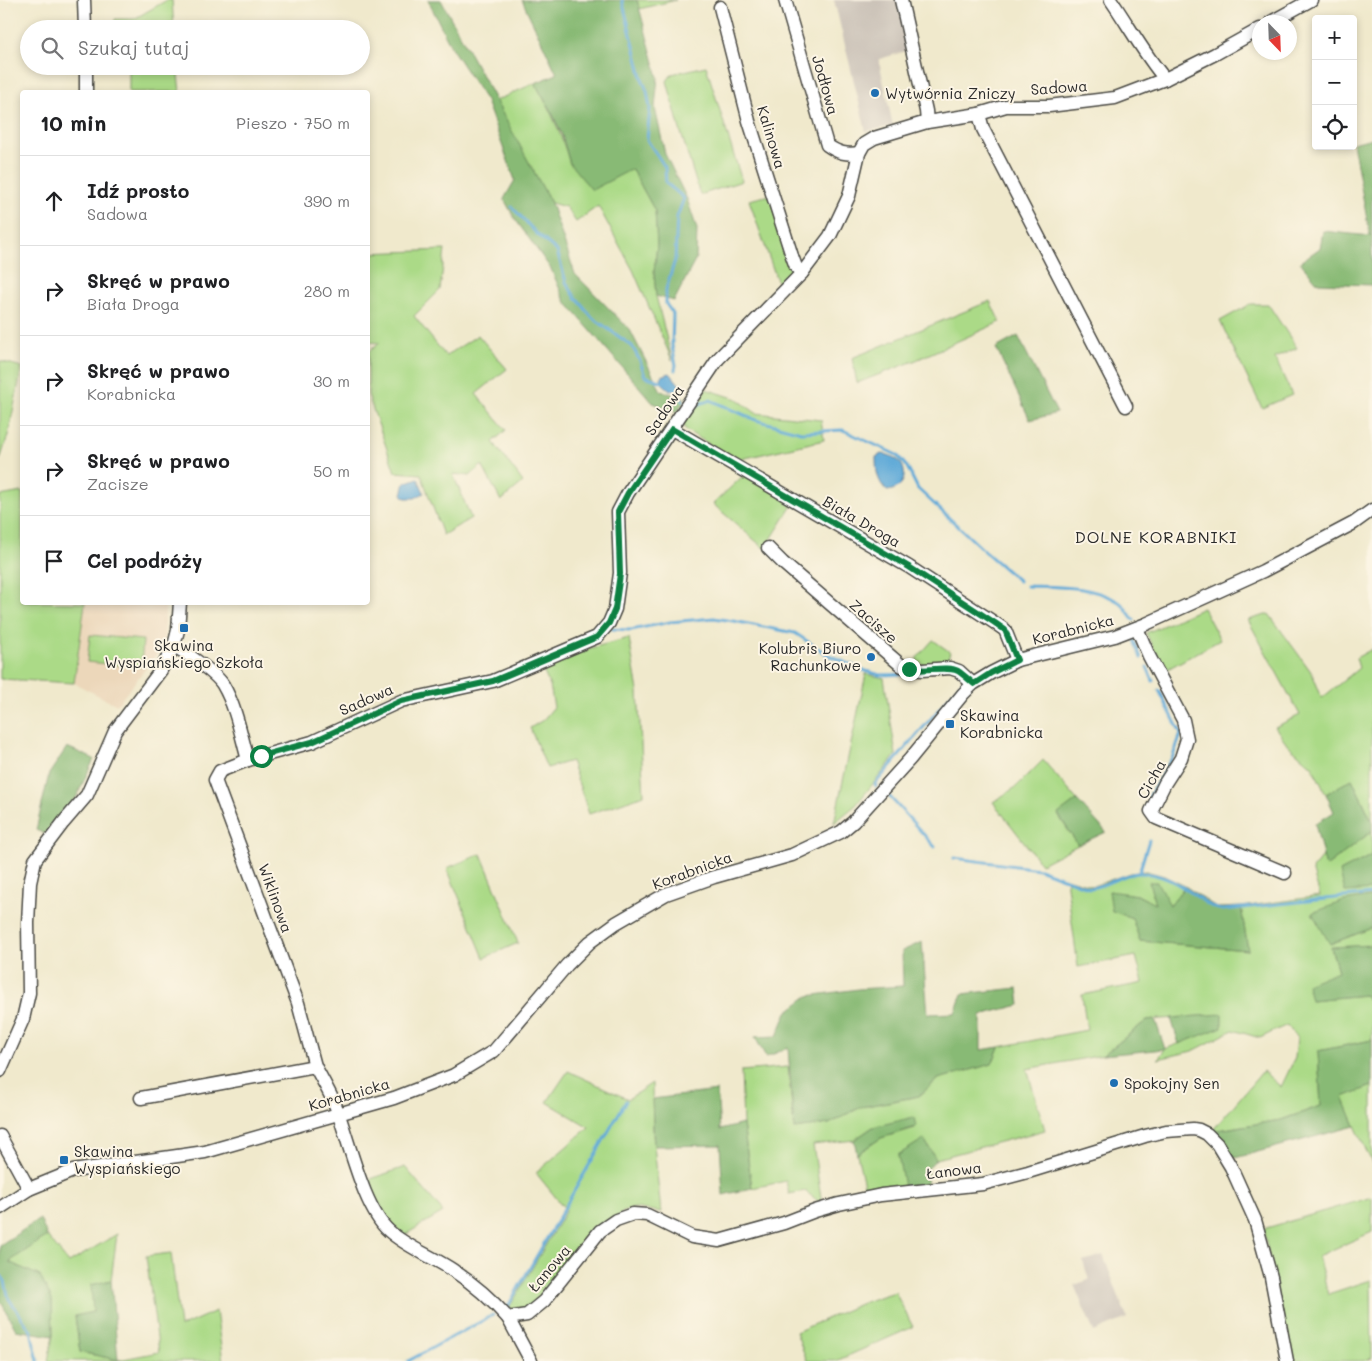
<!DOCTYPE html>
<html lang="pl">
<head>
<meta charset="utf-8">
<style>
	:root { --surface:#fff; --page:#f6f6f6; --text:#202124; --muted:#757577; --line:#e0e0e0 }
	body { margin:0; font-family:Mali,sans-serif; background:var(--page); color:var(--text) }
	.controls { position:absolute; right:15px; top:15px; display:grid; overflow:hidden; border-radius:5px; box-shadow:0 2px 8px #0003 }
	.controls button { width:45px; height:45px; display:grid; place-items:center; padding:0; border:0; border-bottom:1px solid var(--line); background:var(--surface); color:var(--text); font:25px sans-serif }
	.compass { position:absolute; left:1252px; top:15px; width:45px; height:45px; border-radius:50%; background:var(--surface); box-shadow:0 2px 8px #0003; rotate:157deg }
	.stop { position:absolute; width:15px; height:15px; margin:-11px; border:4px solid #0b8043; border-radius:50%; background:#fff }
	.stop.end { background:#0b8043; border-color:#fff; box-shadow:0 1px 5px #0008 }
	.list { margin:0; padding:0; list-style:none }
	h2 { display:flex; justify-content:space-between; align-items:center; height:65px; margin:0; padding:0 20px; font-size:21px }
	h2 small { font-size:16px; font-weight:400; color:var(--muted) }
	.list li { display:grid; grid-template-columns:32px 1fr auto; gap:15px; align-items:center; box-sizing:border-box; height:90px; padding:0 20px; border-top:1px solid var(--line) }
	.list b { display:block; font-size:19px; white-space:nowrap }
	.list p { margin:0; font-size:16px; white-space:nowrap; color:var(--muted) }
	.list em { font-size:16px; font-style:normal; color:var(--muted) }
	.icon { flex:none; width:28px; height:28px; fill:none; stroke:currentColor; stroke-width:2; stroke-linecap:round; stroke-linejoin:round }
	.map { position:relative; flex:none; width:1372px; height:1361px; overflow:hidden }
	.search { position:absolute; background:var(--surface); box-shadow:0 2px 8px #0003; left:20px; top:20px; width:350px; height:55px; display:flex; align-items:center; gap:12px; box-sizing:border-box; padding:0 18px; border-radius:28px; color:var(--muted); font-size:19px }
	.panel { position:absolute; background:var(--surface); box-shadow:0 2px 8px #0003; left:20px; top:90px; width:350px; height:515px; border-radius:5px }
	.map>svg:first-child { display:block }
	.built { fill:#ecd7ba }
	.industrial { fill:#cbc2b8 }
	.green { fill:#abda87; stroke:#6b8259 }
	.forest { fill:#88ba74; stroke:#5a7250 }
	.water { fill:#60aad8; stroke:#466a82 }
	.lines { fill:none; stroke-linecap:round; stroke-linejoin:round }
	.stream { stroke:#60aad8; stroke-width:3 }
	.minor-casing { stroke:#494843; stroke-width:15 }
	.minor { stroke:#fff; stroke-width:12 }
	.route { stroke:#0b8043; stroke-width:6 }
	.poi-dot { fill:#1f6fb2; stroke:#fcf5e5; stroke-width:2 }
	.labels { text-anchor:middle; dominant-baseline:central; stroke-width:4; stroke-linejoin:round; paint-order:stroke }
	.street-label { font-size:15px; fill:#2b2b2b; stroke:#fcf5e5 }
	.poi-label { font-size:15px; fill:#2b2b2b; stroke:#fcf5e5; text-anchor:start }
	.neighbourhood-label { font-size:16px; letter-spacing:1px; fill:#2b2b2b; stroke:#fcf5e5 }
</style>
</head>
<body>
<div class="map">
<svg width="1372" height="1361" viewBox="0 0 1372 1361">
	<rect width="100%" height="100%" fill="#fcf5e5"/>
	<filter id="ink" filterUnits="userSpaceOnUse"><feTurbulence type="fractalNoise" baseFrequency=".02" numOctaves="2"/><feDisplacementMap in="SourceGraphic" scale="10" xChannelSelector="R" yChannelSelector="G"/><feConvolveMatrix kernelMatrix="1 2 1 2 8 2 1 2 1" color-interpolation-filters="sRGB"/></filter>
	<filter id="wash" filterUnits="userSpaceOnUse"><feTurbulence type="fractalNoise" baseFrequency=".0096" numOctaves="4" result="noise"/><feDisplacementMap in="SourceGraphic" scale="20" xChannelSelector="R" yChannelSelector="G"/><feGaussianBlur stdDeviation="1.12" result="paint"/><feColorMatrix in="noise" values="0 0 0 0 0 0 0 0 0 0 0 0 0 0 0 0 0 1.4 0 .05"/><feComposite in="paint" operator="in"/></filter>
	<g filter="url(#wash)">
		<rect width="100%" height="100%" fill="#f0e9cc"/>
		<!-- built -->
		<polygon class="built" points="85,603 165,603 164,645 117,705 74,683"/>
		<!-- industrial -->
		<g class="industrial">
			<polygon points="834,0 899,0 909,50 880,59 879,61 893,126 866,131"/>
			<polygon points="1103,1255 1127,1318 1094,1332 1074,1285 1089,1280 1083,1261"/>
		</g>
		<!-- green -->
		<g class="green">
			<polygon points="167,0 172,0 174,29 115,29 115,19 134,19"/>
			<polygon points="637,0 676,0 639,9"/>
			<polygon points="129,66 177,66 180,92 129,92"/>
			<polygon points="706,66 742,181 700,195 679,126 667,81 672,74"/>
			<path d="M 535,83 C 551,111 561,133 570,164 L 632,169 L 655,211 L 657,245 L 654,272 L 656,296 L 672,360 L 633,270 L 598,206 L 576,222 L 566,207 L 551,203 L 495,101 Z"/>
			<polygon points="770,195 795,272 780,289 749,200"/>
			<polygon points="445,250 440,290 414,316 446,356 478,335 507,369 476,394 506,430 493,442 523,482 501,501 482,465 470,476 453,474 471,518 443,535 421,474 395,472 368,395 368,352 380,343 368,342 368,253"/>
			<polygon points="990,301 1000,322 914,361 857,383 852,358"/>
			<polygon points="1251,304 1268,304 1297,348 1275,358 1292,395 1262,408 1220,321"/>
			<polygon points="0,361 22,367 22,368 8,435 0,460"/>
			<polygon points="706,389 737,399 756,413 821,420 824,440 741,459 738,462 686,430 683,424"/>
			<polygon points="745,474 793,504 765,549 713,504"/>
			<polygon points="22,492 22,602 85,603 74,683 0,679 0,496"/>
			<polygon points="1203,608 1220,640 1164,671 1146,633"/>
			<polygon points="1269,614 1312,673 1322,698 1359,668 1356,658 1372,649 1372,821 1352,779 1326,794 1312,766 1288,745 1275,727 1300,715 1248,620"/>
			<polygon points="90,635 143,640 141,667 87,662"/>
			<polygon points="629,638 638,691 644,795 589,814 571,761 547,768 530,728 543,720 554,707 550,686 541,666 587,649"/>
			<polygon points="933,640 950,652 946,665 924,666 916,659"/>
			<polygon points="866,674 884,678 896,755 856,805 834,823"/>
			<polygon points="1043,760 1077,800 1058,815 1078,845 1041,864 993,802 1016,787"/>
			<polygon points="1372,831 1372,855 1340,872 1372,890 1372,898 1369,897 1330,944 1372,928 1372,945 1331,948 1338,971 1311,1000 1365,995 1372,1006 1372,1040 1318,1051 1321,1106 1281,1120 1212,1131 1263,1071 1281,1087 1295,1058 1297,1038 1287,1025 1260,1038 1233,1030 1193,1051 1158,1059 1165,1049 1221,1027 1221,1015 1147,1020 1103,1055 1027,1069 1045,1130 936,1159 923,1139 904,1187 866,1194 857,1154 881,1138 915,1128 873,1127 854,1140 813,1145 822,1204 805,1191 789,1194 786,1181 752,1188 743,1124 741,1071 788,1067 794,1129 829,1124 861,1107 919,1096 938,1079 992,1064 999,1047 1087,1030 1082,995 1143,983 1136,956 1078,967 1066,878 1093,886 1130,873 1146,871 1164,876 1185,886 1170,905 1155,904 1137,895 1109,892 1132,918 1140,941 1248,950 1241,907 1320,896 1312,869 1323,856 1326,867"/>
			<polygon points="481,854 518,943 484,958 447,868"/>
			<polygon points="568,1071 628,1099 652,1083 653,1135 661,1212 634,1208 623,1212 528,1309 517,1311 509,1308 566,1210 536,1173 589,1127 547,1102"/>
			<polygon points="1372,1086 1372,1163 1342,1097"/>
			<path d="M 405,1167 L 443,1212 L 403,1236 C 386,1219 376,1202 365,1181 Z"/>
			<polygon points="1372,1197 1372,1232 1318,1256 1328,1294 1371,1280 1372,1358 1364,1361 1292,1361 1263,1229"/>
			<polygon points="117,1234 111,1280 92,1285 93,1312 75,1316 80,1352 118,1360 159,1352 146,1256 171,1253 180,1327 216,1311 223,1361 48,1361 53,1336 52,1300 8,1262 47,1236 69,1263"/>
			<polygon points="895,1292 913,1327 836,1361 807,1361 796,1332 867,1301"/>
		</g>
		<!-- forest -->
		<g class="forest">
			<polygon points="428,0 441,0 551,203 575,274 630,330 661,391 685,398 678,412 653,403 565,301 551,269 515,219 504,199 515,180 486,101 452,49"/>
			<polygon points="522,0 637,0 658,77 655,108 665,154 687,199 697,229 696,259 674,301 656,296 654,272 657,245 655,211 632,169 592,190 570,164 562,135 553,115 535,83 557,74"/>
			<polygon points="1372,138 1372,285 1318,283 1300,262 1320,248 1323,231 1370,236 1353,143"/>
			<polygon points="1018,336 1057,413 1030,420 996,348"/>
			<polygon points="67,747 94,759 76,798 45,834 36,830 49,774"/>
			<polygon points="1352,779 1372,821 1372,831 1326,867 1315,824 1334,812 1326,794"/>
			<polygon points="1077,800 1106,832 1078,845 1058,814"/>
			<polygon points="1372,855 1372,890 1345,892 1340,872"/>
			<polygon points="1149,882 1157,882 1170,905 1185,886 1217,908 1241,907 1248,950 1140,941 1132,918 1112,911 1109,891 1137,895 1155,904"/>
			<polygon points="1369,897 1372,898 1372,928 1330,944 1312,913 1344,901"/>
			<polygon points="922,942 928,1014 955,1013 962,994 1018,988 1020,1005 981,1015 981,1050 999,1047 992,1064 938,1079 919,1096 861,1107 829,1124 794,1129 788,1048 766,1057 755,1037 777,1036 787,1012 808,996 858,989 903,986 902,951"/>
			<polygon points="1372,945 1372,1006 1365,995 1311,1000 1307,984 1338,971 1331,947"/>
			<polygon points="1222,1014 1222,1027 1179,1044 1171,1018"/>
			<polygon points="1155,1019 1165,1049 1103,1055 1147,1020"/>
			<polygon points="1372,1040 1372,1086 1343,1097 1355,1126 1235,1158 1212,1131 1281,1120 1321,1106 1318,1051"/>
			<polygon points="717,1091 720,1130 743,1124 752,1188 723,1195 720,1145 654,1146 652,1099"/>
			<polygon points="914,1117 916,1127 881,1138 857,1154 854,1140 873,1127"/>
			<polygon points="924,1139 936,1159 928,1168 927,1184 904,1187 898,1155"/>
			<polygon points="40,1219 47,1236 9,1262 40,1276 52,1300 53,1336 16,1330 0,1300 0,1245"/>
			<polygon points="111,1280 118,1360 80,1352 75,1316 93,1312 91,1285"/>
		</g>
		<!-- water -->
		<g class="water">
			<polygon points="670,373 679,384 679,389 676,391 670,390 662,383 661,376"/>
			<path d="M 881,454 C 911,456 911,489 887,491 C 877,481 876,471 876,457 Z"/>
			<polygon points="418,478 424,493 415,498 405,498 402,494 405,483"/>
		</g>
		<g class="lines">
			<!-- stream -->
			<g class="stream">
				<polyline points="622,0 643,81 647,91 650,108 647,140 665,167 666,183 684,198 677,217 675,260 666,289 666,304 673,314 672,346 676,365 675,370"/>
				<polyline points="512,207 536,233 557,251 566,282 574,295 593,318 632,346 640,361 645,376 666,383"/>
				<polyline points="675,389 684,402"/>
				<polyline points="690,405 694,406 710,400 756,420 801,432 843,430 897,455 907,467 918,489 991,557 1019,581"/>
				<path d="M 1027,586 C 1058,587 1091,585 1119,602 C 1125,606 1129,614 1134,620"/>
				<polyline points="612,629 631,630 670,622 714,618 733,621 795,633 828,655 866,671 880,675 909,674"/>
				<polyline points="1134,640 1141,658"/>
				<polyline points="1147,667 1153,681"/>
				<polyline points="876,786 875,784 963,681"/>
				<polyline points="889,796 935,847"/>
				<polyline points="1148,798 1173,756 1181,734 1159,690"/>
				<path d="M 954,858 L 1039,869 L 1090,888 C 1107,886 1121,874 1138,873 C 1160,872 1179,884 1196,896 C 1205,902 1212,909 1223,910 L 1372,894"/>
				<polyline points="1139,873 1149,840"/>
				<polyline points="0,1274 5,1281 9,1299 31,1331 38,1361"/>
				<polyline points="504,1308 508,1306 626,1101"/>
				<polyline points="408,1361 493,1315"/>
			</g>
		</g>
	</g>
	<g filter="url(#ink)">
		<g class="lines">
			<!-- minor casing -->
			<g class="minor-casing">
				<g id="minor">
					<polyline points="84,0 85,29"/>
					<path d="M 785,0 L 827,145 C 838,153 846,155 859,153"/>
					<polyline points="901,0 926,111 927,122"/>
					<path d="M 1111,0 C 1129,26 1144,54 1165,79"/>
					<polyline points="720,7 749,121 792,256 796,267 802,273"/>
					<polyline points="1271,22 1311,0"/>
					<polyline points="86,66 86,92"/>
					<polyline points="979,114 983,129 1126,406"/>
					<polyline points="672,429 909,567 995,623 1005,630 1017,660"/>
					<polyline points="768,548 783,563 902,666 910,669 922,670 950,668 959,671 973,684"/>
					<polyline points="1137,628 1149,656 1183,720 1187,739 1181,758 1165,783 1151,811 1156,818 1285,873"/>
					<path d="M 174,646 C 185,652 217,674 223,685 C 236,707 241,735 248,760 L 312,742 L 401,701 L 493,681 L 597,637 L 609,623 L 615,609 L 620,573 L 618,512 L 628,493 L 718,359 L 802,273 L 830,236 L 849,196 L 859,153 L 864,144 L 874,138 L 927,122 L 979,114 L 1006,106 L 1049,106 L 1115,98 L 1165,79 L 1215,54 L 1260,29"/>
					<polyline points="248,760 220,771 215,780 298,1003 315,1066"/>
					<polyline points="0,1071 23,1019 29,993 28,923 30,883 35,860 63,823 87,795 115,731 161,670 174,646 178,630 180,602"/>
					<path d="M 141,1098 L 315,1066 C 322,1079 330,1093 336,1107 C 349,1140 363,1208 389,1231 C 408,1248 434,1257 454,1271 C 474,1284 492,1300 508,1318 L 527,1315 L 544,1301 L 600,1231 L 616,1220 L 633,1214 L 647,1215 L 692,1237 L 719,1241 L 784,1223 L 815,1211 L 839,1204 L 881,1195 L 983,1184 L 1028,1172 L 1145,1136 L 1166,1131 L 1193,1129 L 1199,1130 L 1207,1134 L 1217,1144 L 1231,1167 L 1255,1220 L 1271,1277 L 1287,1361"/>
					<polyline points="0,1136 29,1189"/>
					<polyline points="0,1208 29,1189 73,1171 205,1152 394,1098 454,1075 494,1051 567,965 590,942 616,923 666,894 714,877 792,855 841,832 853,822 910,759 963,694 973,684 991,673 1017,660 1115,636 1146,624 1263,571 1354,523 1372,510"/>
					<polyline points="508,1318 531,1361"/>
				</g>
			</g>
			<!-- minor -->
			<use href="#minor" class="minor"/>
		</g>
	</g>
	<g class="lines" filter="url(#ink)">
		<!-- route -->
		<path class="route" d="M 261,756 L 312,742 L 401,701 L 493,681 L 597,637 L 609,623 L 615,609 L 620,574 L 618,512 L 628,493 L 672,429 L 909,567 L 995,623 L 1005,630 L 1017,660 L 991,673 L 974,684 C 969,680 963,674 958,671 C 947,665 923,672 909,669"/>
	</g>
	<!-- markers -->
	<g class="poi-dot">
		<circle cx="875" cy="93" r="5"/>
		<rect x="179" y="623" width="10" height="10" rx="2.5"/>
		<circle cx="871" cy="657" r="5"/>
		<rect x="945" y="719" width="10" height="10" rx="2.5"/>
		<circle cx="1114" cy="1083" r="5"/>
		<rect x="59" y="1155" width="10" height="10" rx="2.5"/>
	</g>
	<g class="labels">
		<!-- street labels -->
		<g class="street-label">
			<text transform="translate(826 85) rotate(74)">Jodłowa</text>
			<text transform="translate(1059 87) rotate(-4)">Sadowa</text>
			<text transform="translate(772 137) rotate(73)">Kalinowa</text>
			<text transform="translate(664 410) rotate(-56)">Sadowa</text>
			<text transform="translate(862 521) rotate(30)">Biała Droga</text>
			<text transform="translate(874 621) rotate(41)">Zacisze</text>
			<text transform="translate(1073 629) rotate(-14)">Korabnicka</text>
			<text transform="translate(366 699) rotate(-24)">Sadowa</text>
			<text transform="translate(1151 779) rotate(-61)">Cicha</text>
			<text transform="translate(692 870) rotate(-20)">Korabnicka</text>
			<text transform="translate(276 898) rotate(70)">Wiklinowa</text>
			<text transform="translate(349 1094) rotate(-16)">Korabnicka</text>
			<text transform="translate(954 1170) rotate(-7)">Łanowa</text>
			<text transform="translate(549 1268) rotate(-50)">Łanowa</text>
		</g>
		<!-- poi labels -->
		<g class="poi-label">
			<text x="885" y="93">Wytwórnia Zniczy</text>
			<text x="184" y="645" text-anchor="middle">Skawina<tspan x="184" dy="17">Wyspiańskiego Szkoła</tspan></text>
			<text x="861" y="648" text-anchor="end">Kolubris Biuro<tspan x="861" dy="17">Rachunkowe</tspan></text>
			<text x="960" y="715">Skawina<tspan x="960" dy="17">Korabnicka</tspan></text>
			<text x="1124" y="1083">Spokojny Sen</text>
			<text x="74" y="1151">Skawina<tspan x="74" dy="17">Wyspiańskiego</tspan></text>
		</g>
		<!-- neighbourhood labels -->
		<g class="neighbourhood-label">
			<text x="1156" y="536">DOLNE KORABNIKI</text>
		</g>
	</g>
</svg>
<div class="controls">
<button>+</button>
<button>−</button>
<button><svg class="icon" aria-label="locate" viewBox="0 0 24 24"><circle cx="12" cy="12" r="6"/><path d="M12 2v4M12 18v4M2 12h4M18 12h4"/></svg></button>
</div>
<svg class="compass" viewBox="-18 -18 36 36"><path d="M0-13l5 13h-10z" fill="#e53935"/><path d="M0 13l5-13h-10z" fill="#757577"/></svg>
<div class="stop" style="left:261px;top:756px"></div>
<div class="stop end" style="left:909px;top:669px"></div>
<div class="search"><svg class="icon" aria-label="search" viewBox="0 0 24 24"><circle cx="10" cy="10" r="6"/><path d="M15 15l6 6"/></svg>Szukaj tutaj</div>
<section class="panel">
<h2>10 min<small>Pieszo · 750 m</small></h2>
<ul class="list">
<li><svg class="icon" aria-label="ahead" viewBox="0 0 24 24"><path d="M12 20V5M6 11l6-6 6 6"/></svg><div><b>Idź prosto</b><p>Sadowa</p></div><em>390 m</em></li>
<li><svg class="icon" aria-label="right" viewBox="0 0 24 24"><path d="M7 20v-9h11M14 6l5 5-5 5"/></svg><div><b>Skręć w prawo</b><p>Biała Droga</p></div><em>280 m</em></li>
<li><svg class="icon" aria-label="right" viewBox="0 0 24 24"><path d="M7 20v-9h11M14 6l5 5-5 5"/></svg><div><b>Skręć w prawo</b><p>Korabnicka</p></div><em>30 m</em></li>
<li><svg class="icon" aria-label="right" viewBox="0 0 24 24"><path d="M7 20v-9h11M14 6l5 5-5 5"/></svg><div><b>Skręć w prawo</b><p>Zacisze</p></div><em>50 m</em></li>
<li><svg class="icon" aria-label="arrive" viewBox="0 0 24 24"><path d="M6 21V4h12l-3 4 3 4H6"/></svg><div><b>Cel podróży</b></div></li>
</ul>
</section>
</div>
</body>
</html>
